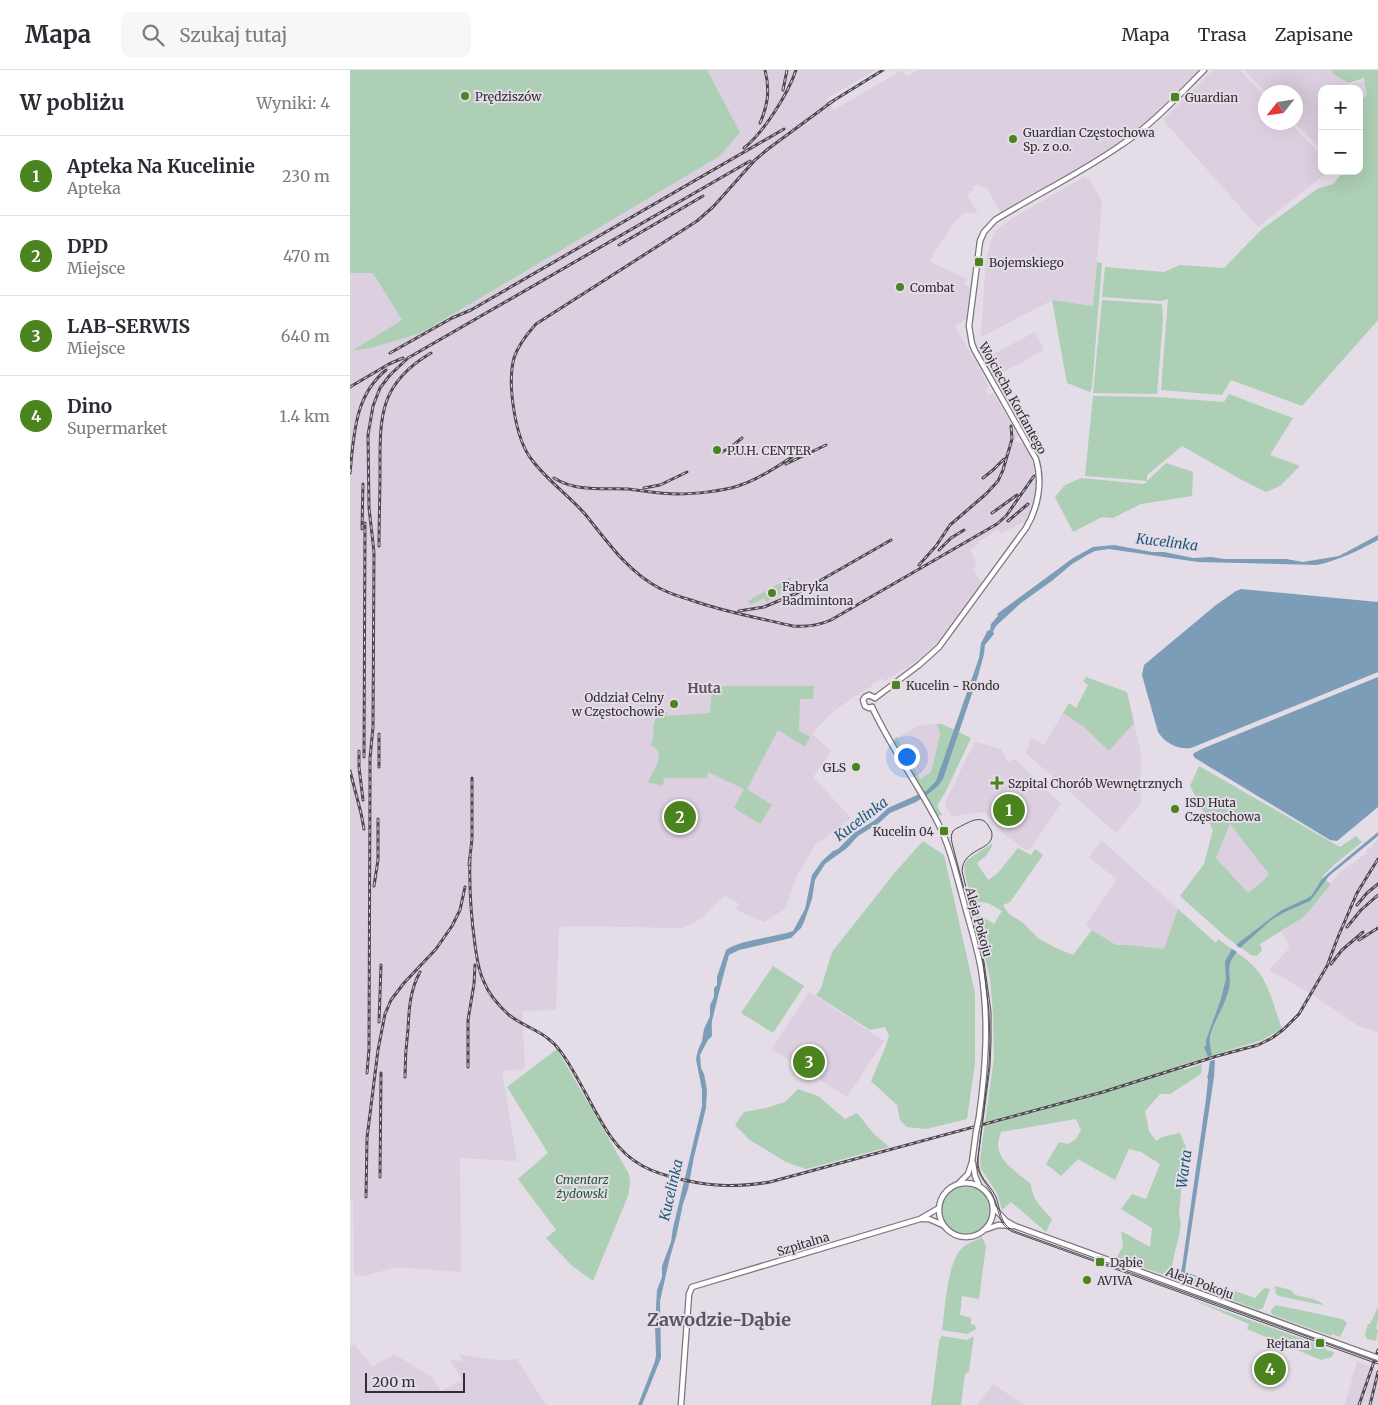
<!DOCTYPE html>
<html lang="pl">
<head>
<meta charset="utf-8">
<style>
	:root { --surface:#fff; --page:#f7f7f7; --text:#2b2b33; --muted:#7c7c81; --line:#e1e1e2; --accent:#4b841f }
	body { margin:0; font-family:Merriweather,serif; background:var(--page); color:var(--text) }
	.controls { position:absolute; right:15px; top:15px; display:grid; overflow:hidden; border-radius:10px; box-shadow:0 5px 20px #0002 }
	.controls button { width:45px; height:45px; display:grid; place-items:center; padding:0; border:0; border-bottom:1px solid var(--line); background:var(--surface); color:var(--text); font:25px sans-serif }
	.compass { position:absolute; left:908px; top:15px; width:45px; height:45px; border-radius:50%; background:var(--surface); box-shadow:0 5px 20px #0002; rotate:240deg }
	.scale { position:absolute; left:15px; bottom:12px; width:100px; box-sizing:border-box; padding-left:5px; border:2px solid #322f33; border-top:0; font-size:14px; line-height:18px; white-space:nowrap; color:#322f33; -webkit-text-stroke:4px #e4dce6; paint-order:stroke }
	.you { position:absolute; left:556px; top:686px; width:18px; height:18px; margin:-12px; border:4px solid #fff; border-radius:50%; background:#1a73e8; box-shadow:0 0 0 8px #1a73e833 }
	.badge { display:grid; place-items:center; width:32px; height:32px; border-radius:50%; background:var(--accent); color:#fff; font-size:16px; font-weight:700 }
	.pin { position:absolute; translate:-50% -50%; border:2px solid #fff; box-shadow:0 1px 5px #0006 }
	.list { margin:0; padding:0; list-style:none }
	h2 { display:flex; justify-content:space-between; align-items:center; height:65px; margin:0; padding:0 20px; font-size:21px }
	h2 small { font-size:16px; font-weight:400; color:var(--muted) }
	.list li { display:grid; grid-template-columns:32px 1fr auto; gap:15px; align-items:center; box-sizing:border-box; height:80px; padding:0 20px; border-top:1px solid var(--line) }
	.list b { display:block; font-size:19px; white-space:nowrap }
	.list p { margin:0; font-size:16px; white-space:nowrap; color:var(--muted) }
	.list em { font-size:16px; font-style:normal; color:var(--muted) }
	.icon { flex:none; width:28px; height:28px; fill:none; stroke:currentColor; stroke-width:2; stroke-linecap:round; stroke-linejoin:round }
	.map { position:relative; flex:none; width:1028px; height:1335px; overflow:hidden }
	header { display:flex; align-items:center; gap:30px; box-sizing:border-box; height:70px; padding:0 25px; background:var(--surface); border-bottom:1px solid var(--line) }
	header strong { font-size:24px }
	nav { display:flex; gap:28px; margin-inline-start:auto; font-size:18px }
	.search { width:350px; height:45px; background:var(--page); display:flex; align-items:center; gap:12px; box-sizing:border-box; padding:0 18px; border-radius:10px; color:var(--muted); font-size:19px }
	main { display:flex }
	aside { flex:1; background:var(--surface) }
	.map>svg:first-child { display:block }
	.built { fill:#dccfdf }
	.green { fill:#adcfb5; fill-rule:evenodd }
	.water { fill:#7c9db7 }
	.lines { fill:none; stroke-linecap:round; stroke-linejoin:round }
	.stream { stroke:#7c9db7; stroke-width:1 }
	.minor-casing { stroke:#7c747d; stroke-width:7 }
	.minor { stroke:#fff; stroke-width:4.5 }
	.tram { stroke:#4e4a4f; stroke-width:1 }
	.rail-casing { stroke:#4e4a4f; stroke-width:3 }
	.rail { stroke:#e4dce6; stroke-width:1; stroke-dasharray:4; stroke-linecap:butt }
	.minor-bridge-casing { stroke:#7c747d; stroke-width:7; stroke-linecap:butt }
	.minor-bridge { stroke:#fff; stroke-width:4.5 }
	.poi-dot { fill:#4b841f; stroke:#e4dce6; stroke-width:2 }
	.labels { text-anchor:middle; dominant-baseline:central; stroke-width:4; stroke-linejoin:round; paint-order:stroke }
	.poi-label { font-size:12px; fill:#322f33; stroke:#e4dce6; text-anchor:start }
	.street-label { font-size:12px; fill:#322f33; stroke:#e4dce6 }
	.park-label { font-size:12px; font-style:italic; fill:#215834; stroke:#e4dce6 }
	.water-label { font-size:14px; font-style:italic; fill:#21587d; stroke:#e4dce6 }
	.neighbourhood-label { font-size:14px; font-weight:bold; fill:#5a535c; stroke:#e4dce6 }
	.district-label { font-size:18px; font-weight:bold; fill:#5a535c; stroke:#e4dce6 }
</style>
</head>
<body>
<header>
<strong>Mapa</strong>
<div class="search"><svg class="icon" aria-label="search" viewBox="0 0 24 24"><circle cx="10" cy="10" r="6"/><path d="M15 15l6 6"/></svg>Szukaj tutaj</div>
<nav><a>Mapa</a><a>Trasa</a><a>Zapisane</a></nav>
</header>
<main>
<aside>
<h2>W pobliżu<small>Wyniki: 4</small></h2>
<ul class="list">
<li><span class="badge">1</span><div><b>Apteka Na Kucelinie</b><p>Apteka</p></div><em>230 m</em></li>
<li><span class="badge">2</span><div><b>DPD</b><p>Miejsce</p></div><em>470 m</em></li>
<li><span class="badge">3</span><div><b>LAB-SERWIS</b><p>Miejsce</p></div><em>640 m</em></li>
<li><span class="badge">4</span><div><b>Dino</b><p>Supermarket</p></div><em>1.4 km</em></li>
</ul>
</aside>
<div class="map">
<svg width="1028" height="1335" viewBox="0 0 1028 1335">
	<rect width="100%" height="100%" fill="#e4dce6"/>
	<!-- built -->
	<g class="built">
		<polygon points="357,0 526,0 476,29 484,40 552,0 556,7 568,0 849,0 796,53 776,68 720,103 653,140 650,142 638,119 631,116 629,117 628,114 622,117 624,120 617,124 628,144 617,142 614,143 606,150 585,181 580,192 618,209 614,213 620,218 616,249 605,256 639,316 635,319 638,325 643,323 668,365 665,370 670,373 673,372 684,395 686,412 683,437 677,451 651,463 648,460 628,472 629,474 620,479 627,494 623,499 632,513 590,570 572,588 535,611 531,608 522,614 522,616 505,626 484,641 468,657 462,664 481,681 463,707 501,748 465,775 447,805 435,839 414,852 386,840 389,834 375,825 353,847 333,858 224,856 209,857 206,940 172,941 175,999 152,1001 167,1091 110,1088 111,1202 47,1197 13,1206 4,1205 3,1131 0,1130 0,203 23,203 52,250 4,281 21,278 71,263 370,86 390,62"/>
		<polygon points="863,0 890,0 915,27 916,52 940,53 972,86 972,101 979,101 908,157 813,50"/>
		<polygon points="894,0 994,0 999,15 1028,7 1028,23 1009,33 1009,19 972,19 972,81 945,53 946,52 946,22 916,22"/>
		<polygon points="734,107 740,110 752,132 743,236 702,230 631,267 636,189 644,162 661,149"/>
		<polygon points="685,262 694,280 650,304 640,286"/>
		<polygon points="713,643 733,656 759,681 784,653 791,684 791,733 766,763 676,683 681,668 694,675"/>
		<polygon points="587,654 590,664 581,702 570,709 547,668 567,656"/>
		<polygon points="626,672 651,679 658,692 665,689 711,734 680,779 676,780 651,762 635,742 602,746 596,737 595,733 617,687"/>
		<polygon points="880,754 920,804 915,810 904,817 897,823 866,788"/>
		<polygon points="751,770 828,839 814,879 780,875 766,875 742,860 736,854 767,809 739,788"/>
		<polygon points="1028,770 1028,962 1009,956 961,924 919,900 940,877 931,862 954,847 989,803 1017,783 1016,781"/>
		<polygon points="459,922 534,971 497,1027 422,979"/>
		<polygon points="4,1274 22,1297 44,1284 83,1308 91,1321 112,1310 100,1290 113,1291 109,1284 129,1288 153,1290 167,1289 196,1335 0,1335 0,1277"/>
		<polygon points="1007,1291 1028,1300 1028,1335 995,1335"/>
		<polygon points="643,1314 674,1335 627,1335"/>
	</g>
	<!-- green -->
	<g class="green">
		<polygon points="0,0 357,0 390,62 370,86 71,263 21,278 2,281 52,250 23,203 0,203"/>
		<polygon points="981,0 1028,0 1028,250 952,336 881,310 872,325 811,320 818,229 812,231 752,227 755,197 814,202 830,195 874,198 911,160 967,119 983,114 995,101 1009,101 1009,31 1017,26 1014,8 999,13 983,4"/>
		<polygon points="747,192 752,193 742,317 740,322 717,313 702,230 743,236"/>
		<polygon points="752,230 812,234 813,249 807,324 743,323"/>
		<polygon points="879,324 943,348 920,385 950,396 930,416 916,422 892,410 832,376 797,405 797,411 735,406 743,326 807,327 874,332"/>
		<polygon points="816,393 843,402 842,426 791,434 763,448 752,447 723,462 705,427 715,415 731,408 794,414"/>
		<polygon points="441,507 440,514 439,515 440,518 416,532 414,528 401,535 398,531"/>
		<polygon points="736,607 777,622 784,653 759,681 733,656 713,643 719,633 726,638 738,615 733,611"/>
		<polygon points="362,616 464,616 463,629 450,629 449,661 460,667 455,677 428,660 397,719 422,735 410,754 384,738 394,719 358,702 357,708 314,708 313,716 298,712 309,690 308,680 301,675 304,665 303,657 307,644 317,642 317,646 360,643"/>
		<polygon points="587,654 592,654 621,668 596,721 587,736 592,745 588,746 544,671 546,666 570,709 581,702 590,664"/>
		<path d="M 849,696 L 990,777 L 1006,766 L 1012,772 L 985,794 L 972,807 L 981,814 L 954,847 L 910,874 L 912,880 L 907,886 L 901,885 L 876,867 L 830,826 L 854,794 L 863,760 L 840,716 ZM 880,754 L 919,804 C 914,812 905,816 898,823 L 866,788 Z"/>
		<polygon points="573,771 594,785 625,923 625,993 617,1049 576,1059 557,1057 550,1050 547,1035 521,1011 536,976 539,965 535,957 520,960 466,925 471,918 482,882 547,800"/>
		<path d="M 641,774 L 643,775 L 636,786 L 627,793 L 638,810 L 647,804 L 668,778 L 681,785 L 685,779 L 693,785 L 660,832 L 653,835 L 658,843 L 673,853 L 688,868 L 704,877 L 723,885 L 742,860 L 766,875 L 780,875 L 814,879 L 828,839 L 866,873 L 868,869 C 881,879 897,888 908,901 C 919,915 926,942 932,959 L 912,970 L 832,995 L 834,1000 L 852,994 L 851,1004 L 820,1024 L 810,1024 L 795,1041 L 799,1061 L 806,1071 L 812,1067 L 830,1063 L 840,1087 L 837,1100 L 832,1110 L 829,1144 C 834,1158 825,1177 823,1191 C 822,1196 822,1202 821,1207 L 766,1189 L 773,1176 L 771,1161 L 800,1177 L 802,1158 L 771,1139 L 782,1124 L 796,1129 L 810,1094 L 791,1082 L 779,1079 L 765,1110 L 728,1089 L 711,1106 L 696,1094 L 709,1072 L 718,1074 L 726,1069 L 731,1060 L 726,1049 L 651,1062 C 650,1066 648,1071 648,1074 C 648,1092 669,1104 681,1114 C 682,1130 691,1137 702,1149 L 696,1162 L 661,1132 L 652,1140 L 647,1123 L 631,1099 L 630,1089 L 644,988 L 643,944 L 640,908 L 624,842 L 644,854 L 652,841 L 638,833 L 622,831 L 615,805 L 614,796 L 617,790 Z"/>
		<polygon points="423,896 454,916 423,963 391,943"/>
		<polygon points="207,979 279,1104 280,1114 278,1126 243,1211 221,1195 196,1168 206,1160 168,1109 198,1083 157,1017"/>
		<polygon points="448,1019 468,1026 495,1049 507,1043 524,1064 539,1077 456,1099 436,1092 400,1070 385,1055 394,1042 416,1038 435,1032"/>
		<circle cx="616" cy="1139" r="25"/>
		<path d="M 632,1167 L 636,1176 L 629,1229 L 612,1226 L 610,1245 L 621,1248 L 621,1254 L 625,1255 L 626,1259 L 617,1264 L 592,1260 C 595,1239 597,1195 611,1179 C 617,1173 625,1171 632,1167 Z"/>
		<polygon points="840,1206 905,1228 914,1218 920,1219 913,1238 909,1240 852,1219 837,1212 836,1207"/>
		<polygon points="925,1216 941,1220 945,1225 963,1229 972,1233 972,1235 929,1226 926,1224"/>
		<polygon points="841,1229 970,1275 970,1276 976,1278 976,1280 984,1282 982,1287 971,1290 897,1259 899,1254"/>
		<polygon points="926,1235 992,1249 997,1253 990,1267 982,1264 981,1266 923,1245 921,1243 921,1240"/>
		<polygon points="1028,1237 1028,1250 1026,1259 1028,1260 1026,1271 1017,1269 1015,1264 1018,1254 1020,1254"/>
		<polygon points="592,1266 617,1270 624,1266 619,1301 615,1304 611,1335 581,1335 589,1272 590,1268"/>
	</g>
	<!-- water -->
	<g class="water">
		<path d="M 1028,465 L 1028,470 C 1008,481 989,490 967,495 L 848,492 L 759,479 L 745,481 L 737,485 L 722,494 L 703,510 L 671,533 L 647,555 L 643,561 L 644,564 L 635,575 L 634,584 L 628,606 L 593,709 L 588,716 L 577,725 L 566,732 L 540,743 L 529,753 L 508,766 L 497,778 L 475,794 L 465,810 L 462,829 L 454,852 L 451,858 L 441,868 L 389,880 L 379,885 C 373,906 368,926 363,947 C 361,953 362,960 362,966 L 358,970 L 350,985 L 351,998 L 354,1004 L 357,1020 L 356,1038 L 344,1087 L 338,1119 L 333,1134 L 326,1167 L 320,1187 L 310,1231 L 311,1288 L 292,1335 L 288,1335 L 305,1291 L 306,1285 L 305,1255 L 307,1220 L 312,1207 L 312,1196 L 321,1172 L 323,1158 L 352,1036 L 352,1020 L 346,989 L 348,980 L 352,971 L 354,959 L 360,946 L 360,935 L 364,927 L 364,918 L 367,915 L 367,907 L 376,880 C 389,870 426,867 443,861 L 455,839 L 462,805 L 472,791 L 483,781 L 488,779 L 504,763 L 525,750 L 538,738 L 576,721 L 586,711 L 629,588 L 631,573 L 635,566 L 637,561 L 640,560 L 641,554 L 648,546 L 647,544 L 723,488 L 743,477 L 764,475 L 802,482 L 814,482 L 843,488 L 861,487 L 874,489 L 936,489 L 953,492 L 989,486 Z"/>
		<path d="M 891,519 L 1028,532 L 1028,602 L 841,678 C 828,680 815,673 808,662 L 792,605 L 794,595 L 866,535 L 886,521 Z"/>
		<polygon points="1028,607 1028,737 987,771 980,770 845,688 843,685 844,683 854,678"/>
		<polygon points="1028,762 1028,766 979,806 960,831 937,841 921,850 890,878 886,875 921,848 932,840 958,828 962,825 972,809 981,801"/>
		<path d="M 882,879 L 887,882 C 874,897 882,903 879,919 C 875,936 864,950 860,966 C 859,973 861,979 862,985 L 858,987 L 854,977 L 856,976 L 856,970 L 870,932 L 876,909 L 875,891 Z"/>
		<polygon points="865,990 864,1007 835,1201 837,1203 841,1204 840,1207 836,1207 839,1209 837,1212 829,1209 832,1197 856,1029 858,1009 857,1006 858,1005 860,991"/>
	</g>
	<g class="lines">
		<!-- stream -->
		<polyline class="stream" points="840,1204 853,1209"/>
		<!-- minor casing -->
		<g class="minor-casing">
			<g id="minor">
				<path d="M 525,628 L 569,595 L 589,577 L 676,458 C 688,438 693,412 686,389 L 625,281 L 622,274 L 619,256 L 630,171 L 634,162 L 645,150 C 687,124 731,103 771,75 C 802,55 828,26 854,0"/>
				<path d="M 522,637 C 541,678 568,714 588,753 C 600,777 606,804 613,829 C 619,852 627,876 631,899 C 639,949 636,997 629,1047"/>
				<polyline points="522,637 519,638 515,636 513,630 515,627 519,625 525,628"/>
				<polyline points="623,1093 625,1106 629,1115"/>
				<circle cx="616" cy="1140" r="27"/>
				<polyline points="609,1113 618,1104 622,1092 626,1062"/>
				<polyline points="644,1138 656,1151 665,1156 981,1271"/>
				<polyline points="573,1149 579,1149 593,1155"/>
				<polyline points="637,1159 648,1155 663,1156"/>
				<polyline points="331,1335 339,1224 342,1217 570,1149 589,1138"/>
			</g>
		</g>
		<!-- minor -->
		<use href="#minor" class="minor"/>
		<!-- tram -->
		<path class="tram" d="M 1028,1292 L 664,1161 C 649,1154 651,1140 646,1127 C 639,1112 627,1108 628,1088 L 640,996 L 641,971 L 641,942 L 634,892 L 612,801 C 613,778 642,781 642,765 C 642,762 641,760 639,757 C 633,745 623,750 613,755 C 610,757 606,758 603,761 C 601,765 601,768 602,773 L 633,892 L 639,942 L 640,971 L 639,996 L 627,1095 C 629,1108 638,1114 643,1126 C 650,1139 647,1155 663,1162 L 1028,1294"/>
		<!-- rail casing -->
		<g class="rail-casing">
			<g id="rail">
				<polyline points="433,20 437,0"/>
				<path d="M 483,31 L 418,79 L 405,90 L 363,137 L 347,151 L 186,254 C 177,264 168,275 164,288 C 157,314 165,369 182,390 C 197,410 218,425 235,444 C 257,471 277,501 309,518 C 319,523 330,527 341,530 C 374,542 409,548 443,556 C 457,557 468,556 481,550 L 647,454 L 656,446 L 684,406"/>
				<polyline points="478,34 533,0"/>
				<path d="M 410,53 C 418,35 420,20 415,0"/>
				<path d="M 394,78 C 414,62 438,24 446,0"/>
				<polyline points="269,175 353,126"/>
				<polyline points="40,283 102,248 121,240 434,59"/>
				<polyline points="0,317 39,294 53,288"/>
				<polyline points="370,383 381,377 392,368"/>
				<polyline points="436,394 476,375"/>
				<path d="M 0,403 C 4,366 4,326 36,300"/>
				<path d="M 204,408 C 226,422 253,418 278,419 C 295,421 311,424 328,424 C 345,424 372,421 388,416 C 407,410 425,398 442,387"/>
				<polyline points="633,408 643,400 654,389"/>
				<polyline points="294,418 310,415 337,402"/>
				<polyline points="642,443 667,425"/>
				<polyline points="658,451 678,434"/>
				<polyline points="12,459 13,414"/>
				<path d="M 29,476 C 29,452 30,427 30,403 C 30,348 28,314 81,283"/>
				<polyline points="589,480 601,468 614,460"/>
				<polyline points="569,495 586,476 600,455 636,424 648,411 653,400 662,369 661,356"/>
				<polyline points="389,541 414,537 452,521 541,470"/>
				<polyline points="29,664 29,697"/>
				<polyline points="9,681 9,697 13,730"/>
				<polyline points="14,687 15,453"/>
				<polyline points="0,701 11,743 14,759"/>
				<path d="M 120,788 C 119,818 121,846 125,875 C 127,888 128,900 134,912 C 139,925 148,935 159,945 C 177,959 196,961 211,982 C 230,1008 242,1040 261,1067 C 280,1094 302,1103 334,1110 C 365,1117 388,1117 420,1112 L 753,1022 L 867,986 L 908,975 L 922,968 L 934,959 L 949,944 L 977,896 L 988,867 L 1007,823 L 1028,789"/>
				<polyline points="119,795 122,769 122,708"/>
				<polyline points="24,816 28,790 28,749"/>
				<polyline points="1007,835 1017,823 1028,814"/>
				<polyline points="997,857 1011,840 1028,825"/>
				<polyline points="1009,870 1028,858"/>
				<polyline points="981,894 992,880 1013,862"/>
				<polyline points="29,952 31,895"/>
				<polyline points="118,997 118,950 124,914 125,895"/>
				<polyline points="17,1003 19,979 20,714 20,688 23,657 24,482 19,438 18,365 23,336 30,318 40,305 58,288 400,91"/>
				<path d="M 55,1007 C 55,991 56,975 58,959 C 59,939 60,920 70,902"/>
				<polyline points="30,1107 31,1003"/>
				<polyline points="16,1127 17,1068 28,980 35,944 41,930 54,913 86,879 102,856 110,840 115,817"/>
				<polyline points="1009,1335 1028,1280"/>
				<polyline points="1020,1335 1028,1302"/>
			</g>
		</g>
		<!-- rail -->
		<use href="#rail" class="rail"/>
		<!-- minor-bridge casing -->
		<g class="minor-bridge-casing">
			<g id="minor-bridge">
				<polyline points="626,1062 629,1047"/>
				<polyline points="981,1271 1028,1288"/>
			</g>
		</g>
		<!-- minor-bridge -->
		<use href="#minor-bridge" class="minor-bridge"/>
	</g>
	<!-- markers -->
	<g class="poi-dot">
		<circle cx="115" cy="26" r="5"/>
		<rect x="820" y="22" width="10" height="10" rx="2.5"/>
		<circle cx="663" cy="69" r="5"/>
		<rect x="624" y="187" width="10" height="10" rx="2.5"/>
		<circle cx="550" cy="217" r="5"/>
		<circle cx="367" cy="380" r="5"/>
		<circle cx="422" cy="523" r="5"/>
		<rect x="541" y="610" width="10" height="10" rx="2.5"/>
		<circle cx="324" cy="634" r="5"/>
		<circle cx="506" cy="697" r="5"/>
		<path d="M644.5 705.5h5v5h5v5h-5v5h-5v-5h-5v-5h5z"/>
		<circle cx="825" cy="739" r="5"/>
		<rect x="589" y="756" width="10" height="10" rx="2.5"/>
		<rect x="745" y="1187" width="10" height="10" rx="2.5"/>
		<circle cx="737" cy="1210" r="5"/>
		<rect x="965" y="1268" width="10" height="10" rx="2.5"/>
	</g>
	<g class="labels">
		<!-- poi labels -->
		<g class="poi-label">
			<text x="125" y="26">Prędziszów</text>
			<text x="835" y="27">Guardian</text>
			<text x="673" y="62">Guardian Częstochowa<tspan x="673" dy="14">Sp. z o.o.</tspan></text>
			<text x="639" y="192">Bojemskiego</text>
			<text x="560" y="217">Combat</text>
			<text x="377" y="380">P.U.H. CENTER</text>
			<text x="432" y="516">Fabryka<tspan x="432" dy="14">Badmintona</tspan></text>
			<text x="556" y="615">Kucelin - Rondo</text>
			<text x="314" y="627" text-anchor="end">Oddział Celny<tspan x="314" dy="14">w Częstochowie</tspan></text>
			<text x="496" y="697" text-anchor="end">GLS</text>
			<text x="658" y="713">Szpital Chorób Wewnętrznych</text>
			<text x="835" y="732">ISD Huta<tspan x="835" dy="14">Częstochowa</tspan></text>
			<text x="584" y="761" text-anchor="end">Kucelin 04</text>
			<text x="760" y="1192">Dąbie</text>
			<text x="747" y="1210">AVIVA</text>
			<text x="960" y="1273" text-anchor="end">Rejtana</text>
		</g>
		<!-- street labels -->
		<g class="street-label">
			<text transform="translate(663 328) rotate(61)">Wojciecha Korfantego</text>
			<text transform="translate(629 852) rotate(75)">Aleja Pokoju</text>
			<text transform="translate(453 1174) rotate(-17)">Szpitalna</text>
			<text transform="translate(850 1213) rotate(20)">Aleja Pokoju</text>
		</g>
		<!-- park labels -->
		<g class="park-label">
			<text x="232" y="1109">Cmentarz<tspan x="232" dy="14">żydowski</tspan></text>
		</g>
		<!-- water labels -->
		<g class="water-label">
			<text transform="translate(817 472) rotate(7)">Kucelinka</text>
			<text transform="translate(511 749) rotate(-37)">Kucelinka</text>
			<text transform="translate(834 1099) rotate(-82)">Warta</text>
			<text transform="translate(321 1120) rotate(-77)">Kucelinka</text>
		</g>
		<!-- neighbourhood labels -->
		<g class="neighbourhood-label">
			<text x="354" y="618">Huta</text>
		</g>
		<!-- district labels -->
		<g class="district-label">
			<text x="369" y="1249">Zawodzie-Dąbie</text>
		</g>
	</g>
</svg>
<div class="controls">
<button>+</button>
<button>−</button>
</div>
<svg class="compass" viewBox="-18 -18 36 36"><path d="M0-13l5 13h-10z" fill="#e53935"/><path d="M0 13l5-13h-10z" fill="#7c7c81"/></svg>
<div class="scale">200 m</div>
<div class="you"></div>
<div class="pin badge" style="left:659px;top:740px">1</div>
<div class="pin badge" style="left:330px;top:747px">2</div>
<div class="pin badge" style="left:459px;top:992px">3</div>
<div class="pin badge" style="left:920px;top:1299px">4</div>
</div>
</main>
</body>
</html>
